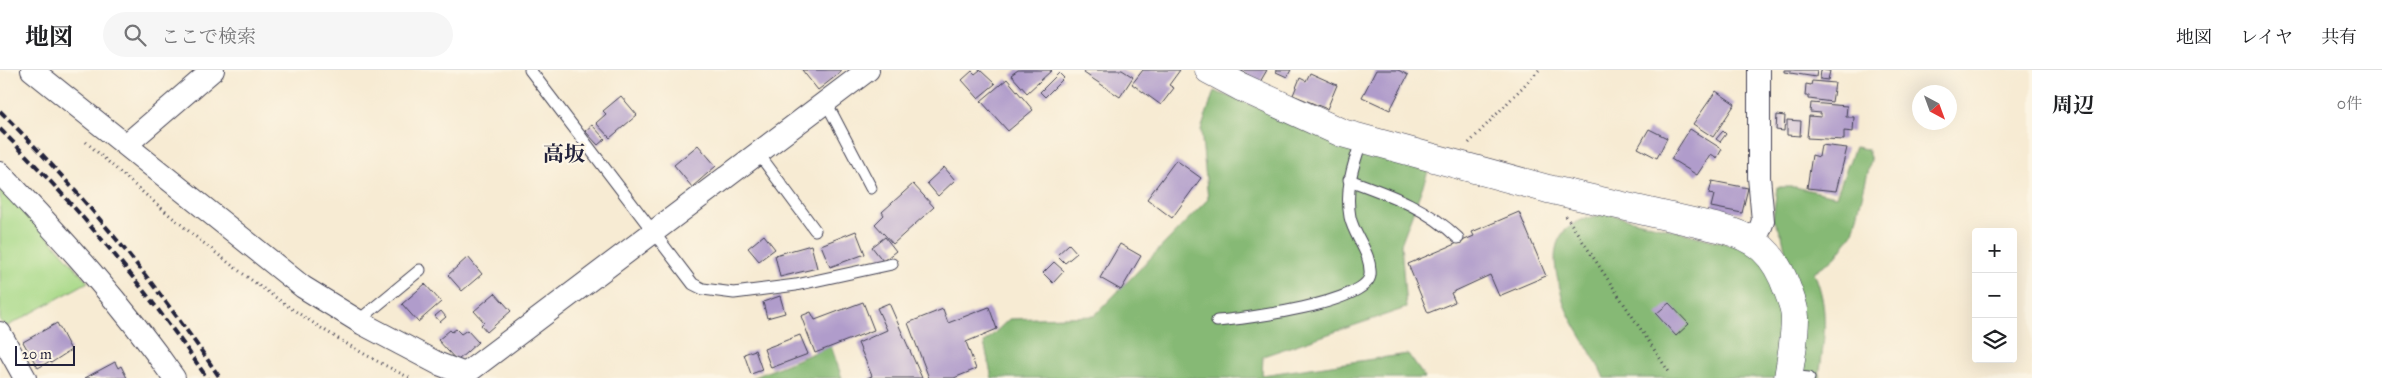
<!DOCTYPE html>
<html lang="ja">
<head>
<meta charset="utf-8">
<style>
	:root { --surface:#fff; --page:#f6f6f6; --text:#202124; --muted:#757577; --line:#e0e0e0 }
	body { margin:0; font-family:"IM FELL Great Primer","Noto Serif JP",serif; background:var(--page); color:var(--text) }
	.controls { position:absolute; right:15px; bottom:15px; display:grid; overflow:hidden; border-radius:5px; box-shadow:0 5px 20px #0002 }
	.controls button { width:45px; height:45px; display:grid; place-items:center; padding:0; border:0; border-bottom:1px solid var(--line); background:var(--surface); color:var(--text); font:25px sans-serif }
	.compass { position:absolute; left:1912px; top:15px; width:45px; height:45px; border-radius:50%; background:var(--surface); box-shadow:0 5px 20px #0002; rotate:139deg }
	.scale { position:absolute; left:15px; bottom:12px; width:60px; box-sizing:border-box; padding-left:5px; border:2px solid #22223b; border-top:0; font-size:14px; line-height:18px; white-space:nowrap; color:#22223b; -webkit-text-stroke:4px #fcf5e5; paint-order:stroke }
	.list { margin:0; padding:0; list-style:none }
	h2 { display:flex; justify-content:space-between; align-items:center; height:65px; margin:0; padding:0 20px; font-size:21px }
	h2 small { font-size:16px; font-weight:400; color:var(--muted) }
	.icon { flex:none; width:28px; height:28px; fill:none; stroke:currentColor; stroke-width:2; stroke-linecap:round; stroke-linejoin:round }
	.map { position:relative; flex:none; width:2032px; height:308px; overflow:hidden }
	header { display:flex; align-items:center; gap:30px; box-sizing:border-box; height:70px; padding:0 25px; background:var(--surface); border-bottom:1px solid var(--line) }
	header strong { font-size:24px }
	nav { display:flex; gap:28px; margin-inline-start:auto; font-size:18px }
	.search { width:350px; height:45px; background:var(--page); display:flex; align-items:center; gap:12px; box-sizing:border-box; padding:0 18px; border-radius:28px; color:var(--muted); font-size:19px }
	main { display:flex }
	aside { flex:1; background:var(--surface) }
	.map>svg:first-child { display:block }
	.green { fill:#a8d988; stroke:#657e62 }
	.forest { fill:#86b974; stroke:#546e58 }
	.building { fill:#b09ccb }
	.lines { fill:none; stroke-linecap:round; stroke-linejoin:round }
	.lane-casing { stroke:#424052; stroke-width:13 }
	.street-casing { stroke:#424052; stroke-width:24 }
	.secondary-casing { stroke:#424052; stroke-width:29 }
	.path { stroke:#424052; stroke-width:3; stroke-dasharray:1 4; stroke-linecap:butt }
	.lane { stroke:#fff; stroke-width:11 }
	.street { stroke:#fff; stroke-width:22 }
	.secondary { stroke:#fff; stroke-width:28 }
	.rail { stroke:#22223b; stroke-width:4; stroke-dasharray:8 4; stroke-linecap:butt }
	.labels { text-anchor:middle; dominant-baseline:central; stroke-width:4.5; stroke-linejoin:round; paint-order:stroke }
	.quarter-label { font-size:21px; font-weight:bold; fill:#22223b; stroke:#fcf5e5 }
</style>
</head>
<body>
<header>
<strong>地図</strong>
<div class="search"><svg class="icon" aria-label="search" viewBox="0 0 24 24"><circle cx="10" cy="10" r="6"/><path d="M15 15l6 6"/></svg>ここで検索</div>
<nav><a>地図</a><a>レイヤ</a><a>共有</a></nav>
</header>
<main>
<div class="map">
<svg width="2032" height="308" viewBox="0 0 2032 308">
	<rect width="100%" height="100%" fill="#fcf5e5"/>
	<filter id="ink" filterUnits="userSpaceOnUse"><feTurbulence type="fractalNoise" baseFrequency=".02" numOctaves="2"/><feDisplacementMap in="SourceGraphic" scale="10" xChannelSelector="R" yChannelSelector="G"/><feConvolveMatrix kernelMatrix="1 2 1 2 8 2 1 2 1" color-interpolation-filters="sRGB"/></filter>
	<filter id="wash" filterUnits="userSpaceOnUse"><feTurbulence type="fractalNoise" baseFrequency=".0096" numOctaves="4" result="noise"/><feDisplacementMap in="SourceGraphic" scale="20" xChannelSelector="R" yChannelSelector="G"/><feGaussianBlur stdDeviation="1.12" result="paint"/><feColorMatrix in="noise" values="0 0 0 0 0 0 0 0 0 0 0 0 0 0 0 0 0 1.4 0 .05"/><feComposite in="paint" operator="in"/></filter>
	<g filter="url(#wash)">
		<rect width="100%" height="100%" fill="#f7ebd3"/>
		<!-- green -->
		<polygon class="green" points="0,112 88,212 6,257 0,251"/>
		<!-- forest -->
		<g class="forest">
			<polygon points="1214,21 1428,102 1401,174 1406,238 1263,286 1262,305 1408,284 1425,308 992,308 984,273 1009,249 1094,246 1208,129 1201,60"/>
			<path d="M 1855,77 L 1867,79 L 1871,90 L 1853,163 L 1836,187 L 1814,202 C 1830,240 1824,269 1819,308 L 1604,308 C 1594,285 1578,264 1567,241 C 1563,234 1562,224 1559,215 C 1547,170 1562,149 1609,144 L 1787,189 L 1782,165 L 1773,148 L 1777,117 L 1795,117 L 1836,126 Z"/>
			<polygon points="831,276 842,308 752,308"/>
		</g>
		<g id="blocks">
			<!-- building -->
			<g class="building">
				<polygon points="802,0 840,0 841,2 818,20"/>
				<polygon points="980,0 995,14 978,28 962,10 972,1 975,4"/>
				<polygon points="1018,0 1052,0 1027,23 1011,5"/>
				<polygon points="1086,0 1122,0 1133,7 1120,27 1084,3"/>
				<polygon points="1143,0 1180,0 1169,15 1174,18 1161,35 1132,14"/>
				<polygon points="1240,0 1267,0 1260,12"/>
				<polygon points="1277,0 1291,0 1287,7 1276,2"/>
				<polygon points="1376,0 1398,0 1408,5 1390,40 1362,27"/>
				<polygon points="1784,0 1817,0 1816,7 1784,2"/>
				<polygon points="1821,0 1830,1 1828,10 1820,9"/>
				<polygon points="1059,3 1064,8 1045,27 1040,22"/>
				<polygon points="1310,3 1337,15 1327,39 1293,25 1300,8 1306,11"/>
				<polygon points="1007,9 1033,40 1008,61 981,31"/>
				<polygon points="1812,11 1835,13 1832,32 1809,29 1809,26 1805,26 1806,14 1811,15"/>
				<polygon points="1716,21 1735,34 1713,67 1693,54"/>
				<polygon points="621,26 637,45 610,68 596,53 606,44 603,41"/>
				<polygon points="1811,33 1847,36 1846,47 1854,47 1853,62 1844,61 1844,70 1807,68 1809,46 1821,47 1821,43 1810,42"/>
				<polygon points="1777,45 1785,46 1784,61 1776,60"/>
				<polygon points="1787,50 1801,51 1800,66 1787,65"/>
				<polygon points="592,55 605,69 598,75 585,61"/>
				<polygon points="1649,59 1667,68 1657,88 1638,78"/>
				<polygon points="1690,59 1722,79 1717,88 1711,84 1697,105 1671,89"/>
				<polygon points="1723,61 1726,64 1720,72 1716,69"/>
				<polygon points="698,75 716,96 692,117 674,95"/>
				<polygon points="1821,75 1847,78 1836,121 1807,118 1812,85 1819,87"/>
				<polygon points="1176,90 1201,108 1172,148 1147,129"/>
				<polygon points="944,97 955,110 938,126 927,113"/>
				<polygon points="1712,111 1748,118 1742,143 1711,137 1714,125 1709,124"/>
				<polygon points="913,114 934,137 893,174 875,154 884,145 882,142"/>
				<polygon points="1519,142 1546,206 1499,226 1490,205 1451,223 1455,232 1428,243 1408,194 1474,166 1472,162"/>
				<polygon points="856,161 865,184 830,197 821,175"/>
				<polygon points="764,165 775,179 759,191 748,178"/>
				<polygon points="885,167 896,181 883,191 872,177"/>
				<polygon points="1069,174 1077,183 1065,193 1057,185"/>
				<polygon points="1120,174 1141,186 1121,220 1100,208"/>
				<polygon points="811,175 817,198 780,207 775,185"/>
				<polygon points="468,187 482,204 462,221 448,205"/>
				<polygon points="1054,192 1064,201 1053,213 1043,203"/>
				<polygon points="425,214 441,232 418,252 402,234"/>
				<polygon points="495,223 511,241 487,262 481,255 484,252 474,241"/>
				<polygon points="780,226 785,243 767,248 763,232"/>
				<polygon points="863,232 874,260 815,283 801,246 811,242 815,250"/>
				<polygon points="889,233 922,308 867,308 872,306 858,273 887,260 877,238"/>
				<polygon points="1669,233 1689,254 1676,266 1656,244"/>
				<polygon points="989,237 997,259 966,272 976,299 954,308 929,308 908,253 943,239 948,253"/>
				<polygon points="441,241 446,247 440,252 435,246"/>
				<polygon points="57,253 71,280 51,293 50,291 38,298 23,272"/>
				<polygon points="456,259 461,264 467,260 478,272 457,291 438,270 450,260 452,262"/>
				<polygon points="800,265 808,284 771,298 764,279"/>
				<polygon points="755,280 762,300 751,304 744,284"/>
				<polygon points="115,292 118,298 121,296 127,308 85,308"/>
			</g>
		</g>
	</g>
	<g filter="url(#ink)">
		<use href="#blocks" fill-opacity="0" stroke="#424052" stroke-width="1"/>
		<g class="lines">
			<!-- lane casing -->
			<g class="lane-casing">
				<g id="lane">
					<polyline points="530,0 693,214 703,219 734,223 796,215 892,194"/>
					<polyline points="826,32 871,118"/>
					<polyline points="758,83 815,160"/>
					<path d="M 1349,110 C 1390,125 1426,137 1458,168"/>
					<polyline points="358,251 420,200"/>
					<path d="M 1217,251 C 1243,249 1368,233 1370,205 C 1372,183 1354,167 1350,147 C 1345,119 1353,95 1362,69"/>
					<polyline points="1788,306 1809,308"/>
				</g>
			</g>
			<!-- street casing -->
			<g class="street-casing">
				<g id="street">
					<polyline points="32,0 303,217 363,254 439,294 465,304"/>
					<polyline points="127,74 213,0"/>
					<path d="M 0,103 C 63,169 122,233 174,308"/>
					<polyline points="1755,172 1763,151 1759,107 1759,0"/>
					<polyline points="0,263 25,308"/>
					<polyline points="460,308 868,0"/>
				</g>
			</g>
			<!-- secondary casing -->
			<g class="secondary-casing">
				<path id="secondary" d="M 1209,0 L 1241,17 L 1342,63 L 1548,119 L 1719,158 C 1757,168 1775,183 1788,221 C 1791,229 1795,239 1795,247 C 1795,268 1791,288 1788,308"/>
			</g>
			<!-- path -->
			<g class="path">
				<path d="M 86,72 C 185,161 289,249 410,308"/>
				<polyline points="1469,73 1539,0"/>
				<polyline points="1566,146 1669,302"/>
			</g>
			<!-- lane -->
			<use href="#lane" class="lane"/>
			<!-- street -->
			<use href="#street" class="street"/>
			<!-- secondary -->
			<use href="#secondary" class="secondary"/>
			<!-- rail -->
			<g class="rail">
				<path d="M 0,41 C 81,122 156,213 220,308"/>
				<path d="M 0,59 C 76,135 147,219 207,308"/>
			</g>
		</g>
	</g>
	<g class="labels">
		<!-- quarter labels -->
		<g class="quarter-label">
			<text x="564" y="84">高坂</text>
		</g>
	</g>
</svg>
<div class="controls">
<button>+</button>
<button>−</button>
<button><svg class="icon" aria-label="layers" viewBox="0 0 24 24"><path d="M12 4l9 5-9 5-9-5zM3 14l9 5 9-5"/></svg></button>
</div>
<svg class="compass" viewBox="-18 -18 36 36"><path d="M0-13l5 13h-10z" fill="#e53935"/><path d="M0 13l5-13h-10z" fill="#757577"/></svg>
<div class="scale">20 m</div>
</div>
<aside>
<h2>周辺<small>0件</small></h2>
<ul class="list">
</ul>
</aside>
</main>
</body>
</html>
